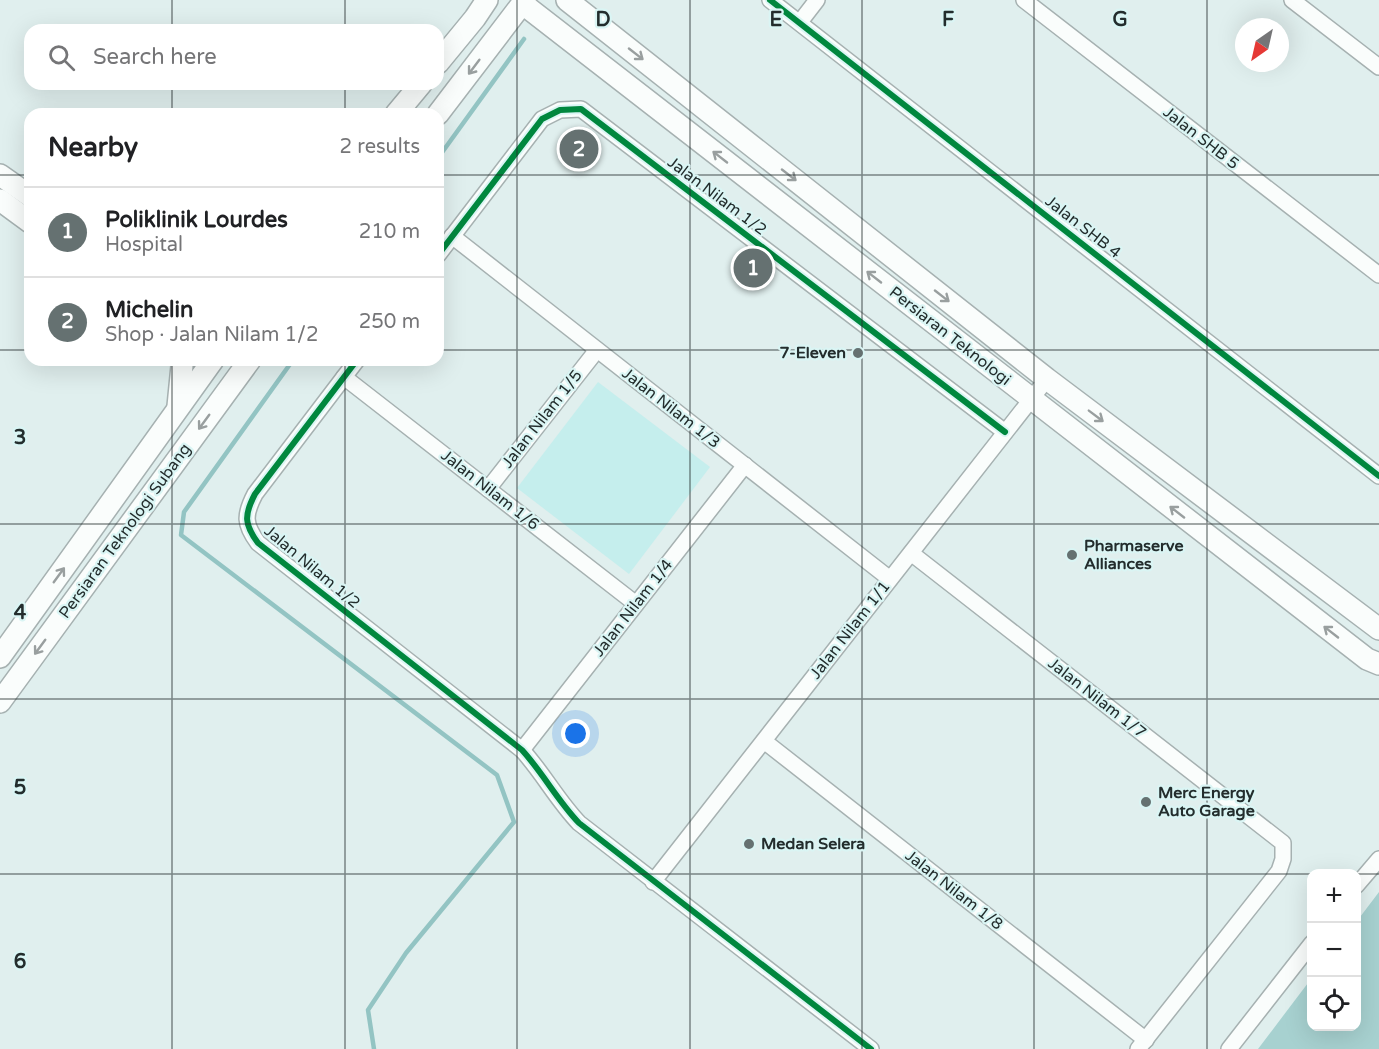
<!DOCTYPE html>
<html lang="en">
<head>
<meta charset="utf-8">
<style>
	:root { --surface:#fff; --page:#f2f2f2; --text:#202124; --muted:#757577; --line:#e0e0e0; --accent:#657171 }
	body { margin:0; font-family:"Varela Round",sans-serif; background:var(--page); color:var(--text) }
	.controls { position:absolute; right:18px; bottom:18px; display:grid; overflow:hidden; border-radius:12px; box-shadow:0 6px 24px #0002 }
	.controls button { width:54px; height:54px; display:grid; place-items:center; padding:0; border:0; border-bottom:2px solid var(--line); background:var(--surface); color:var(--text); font:30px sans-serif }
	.compass { position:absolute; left:1235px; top:18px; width:54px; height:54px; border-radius:50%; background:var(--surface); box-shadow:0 6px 24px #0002; rotate:214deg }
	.you { position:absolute; left:576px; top:734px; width:21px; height:21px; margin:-15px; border:4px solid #fff; border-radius:50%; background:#1a73e8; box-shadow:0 0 0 9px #1a73e833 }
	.badge { display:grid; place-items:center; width:39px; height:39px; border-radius:50%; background:var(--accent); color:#fff; font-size:20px; font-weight:700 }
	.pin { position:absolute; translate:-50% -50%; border:3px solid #fff; box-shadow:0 2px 6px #0006 }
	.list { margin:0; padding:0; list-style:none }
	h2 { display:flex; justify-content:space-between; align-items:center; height:78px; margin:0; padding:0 24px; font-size:26px }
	h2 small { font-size:20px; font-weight:400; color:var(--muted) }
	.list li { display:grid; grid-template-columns:39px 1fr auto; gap:18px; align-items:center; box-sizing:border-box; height:90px; padding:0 24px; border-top:2px solid var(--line) }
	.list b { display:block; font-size:22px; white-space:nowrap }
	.list p { margin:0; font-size:20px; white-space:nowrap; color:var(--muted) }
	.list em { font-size:20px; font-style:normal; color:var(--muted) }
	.icon { flex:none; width:33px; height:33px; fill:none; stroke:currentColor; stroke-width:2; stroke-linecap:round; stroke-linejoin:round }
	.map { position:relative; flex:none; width:1379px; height:1049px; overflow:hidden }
	.search { position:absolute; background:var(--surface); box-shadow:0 6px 24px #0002; left:24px; top:24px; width:420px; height:66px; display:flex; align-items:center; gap:15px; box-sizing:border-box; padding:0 21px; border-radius:18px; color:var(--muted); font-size:22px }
	.panel { position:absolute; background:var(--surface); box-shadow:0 6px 24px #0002; left:24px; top:108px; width:420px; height:258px; border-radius:18px }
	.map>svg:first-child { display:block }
	.green { fill:#c5eeed }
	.forest { fill:#a7d1d0 }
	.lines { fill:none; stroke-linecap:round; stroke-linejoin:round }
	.stream { stroke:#93c4c3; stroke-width:4.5 }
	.street-casing { stroke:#a6b1b1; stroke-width:18 }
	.secondary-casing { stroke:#a6b1b1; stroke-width:24 }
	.street { stroke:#fafdfc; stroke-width:15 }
	.secondary { stroke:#fafdfc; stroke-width:21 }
	.cycleway-casing { stroke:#daf5f4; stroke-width:10 }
	.cycleway { stroke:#00873e; stroke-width:6 }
	.oneway { stroke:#999f9f }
	.grid { fill:none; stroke:#232d2d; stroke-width:1.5; stroke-opacity:0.55 }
	.poi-dot { fill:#657171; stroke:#daf5f4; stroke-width:2 }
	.labels { text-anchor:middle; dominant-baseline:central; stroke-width:4.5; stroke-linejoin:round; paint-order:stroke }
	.street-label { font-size:16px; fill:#232d2d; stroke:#daf5f4 }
	.poi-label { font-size:16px; font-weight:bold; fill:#232d2d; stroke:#daf5f4; text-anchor:start }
	.grid-label { font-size:20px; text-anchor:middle; font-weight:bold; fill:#232d2d; stroke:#daf5f4; stroke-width:4.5; stroke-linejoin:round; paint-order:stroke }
</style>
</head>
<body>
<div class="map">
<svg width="1379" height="1049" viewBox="0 0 1379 1049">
	<rect width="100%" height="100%" fill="#e0efee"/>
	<!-- green -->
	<polygon class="green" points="598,382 710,467 629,574 517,488"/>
	<!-- forest -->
	<polygon class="forest" points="1379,892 1379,1049 1258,1049 1311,979 1312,1026 1356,1026 1357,921"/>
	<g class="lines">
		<!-- stream -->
		<g class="stream">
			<polyline points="438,158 524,39"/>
			<polyline points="293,360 184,512 181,535 497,775 514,822 406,953 368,1010 374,1049"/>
		</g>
		<!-- street casing -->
		<g class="street-casing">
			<g id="street">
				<polyline points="770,0 1379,476"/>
				<polyline points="1024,0 1379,275"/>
				<polyline points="1292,0 1379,67"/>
				<polyline points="800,22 817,0"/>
				<polyline points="452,236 890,579"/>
				<polyline points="438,255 542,119 560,110 581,109 1005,432"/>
				<path d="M 357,360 L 255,494 C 244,515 244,524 258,543 L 522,750 C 543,773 557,800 579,823 L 871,1049"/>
				<polyline points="344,377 636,604"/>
				<polyline points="488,489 597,350"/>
				<polyline points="911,553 1283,843 1283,859 1279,871 1138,1049"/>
				<polyline points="764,741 1146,1040"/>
				<polyline points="522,750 745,465"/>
				<polyline points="653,882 1047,379"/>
				<polyline points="1356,886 1379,859"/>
				<polyline points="1229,1049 1312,943"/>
			</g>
		</g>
		<!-- secondary casing -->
		<g class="secondary-casing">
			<g id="secondary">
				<polyline points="567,0 1047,379 1379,629"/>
				<polyline points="523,4 1367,659 1379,664"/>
				<polyline points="438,63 475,18 487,0"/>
				<polyline points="396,114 421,84"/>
				<polyline points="438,114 525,0"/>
				<polyline points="0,175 30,196"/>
				<polyline points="0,200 30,222"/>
				<polyline points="178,406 182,366 181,360"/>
				<polyline points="0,657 213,360"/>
				<polyline points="0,702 250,360"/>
			</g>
		</g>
		<!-- street -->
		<use href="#street" class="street"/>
		<!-- secondary -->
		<use href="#secondary" class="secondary"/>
		<!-- cycleway casing -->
		<g class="cycleway-casing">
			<g id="cycleway">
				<polyline points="770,0 1379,476"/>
				<polyline points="438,255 542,119 560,110 581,109 1005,432"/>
				<path d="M 357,360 L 255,494 C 244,515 244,524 258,543 L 522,750 C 543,773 557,800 579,823 L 871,1049"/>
			</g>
		</g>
		<!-- cycleway -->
		<use href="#cycleway" class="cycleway"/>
	</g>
	<!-- one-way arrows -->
	<defs><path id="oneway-shaft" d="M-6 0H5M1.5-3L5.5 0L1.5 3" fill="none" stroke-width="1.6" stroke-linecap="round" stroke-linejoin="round" transform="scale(1.5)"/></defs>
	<g class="oneway">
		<use href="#oneway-shaft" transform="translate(636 54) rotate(38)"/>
		<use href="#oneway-shaft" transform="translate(474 67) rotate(127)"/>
		<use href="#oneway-shaft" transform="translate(720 157) rotate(-142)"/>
		<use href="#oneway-shaft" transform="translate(789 175) rotate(38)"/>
		<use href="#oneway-shaft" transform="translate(874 277) rotate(-142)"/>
		<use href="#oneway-shaft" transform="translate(942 296) rotate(38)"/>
		<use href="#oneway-shaft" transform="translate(1096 416) rotate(37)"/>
		<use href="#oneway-shaft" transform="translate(204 422) rotate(126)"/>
		<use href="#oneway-shaft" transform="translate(1177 512) rotate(-142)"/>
		<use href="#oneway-shaft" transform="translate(59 575) rotate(-54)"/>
		<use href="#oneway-shaft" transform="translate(1331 632) rotate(-142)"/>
		<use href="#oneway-shaft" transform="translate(40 647) rotate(126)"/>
	</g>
	<!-- grid -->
	<path class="grid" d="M 172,0 L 172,30M 345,0 L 345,30M 517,0 L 517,1049M 690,0 L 690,1049M 862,0 L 862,1049M 1034,0 L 1034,1049M 1207,0 L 1207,1049M 172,84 L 172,114M 345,84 L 345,114M 0,175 L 30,175M 438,175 L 1379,175M 0,350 L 30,350M 438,350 L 1379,350M 172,360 L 172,1049M 345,360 L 345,1049M 0,524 L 1379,524M 0,699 L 1379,699M 0,874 L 1312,874M 1356,874 L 1379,874"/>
	<!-- markers -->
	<g class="poi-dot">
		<circle cx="858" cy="353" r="6"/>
		<circle cx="1072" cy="555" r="6"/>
		<circle cx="1146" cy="802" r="6"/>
		<circle cx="749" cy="844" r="6"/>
	</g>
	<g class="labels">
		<!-- street labels -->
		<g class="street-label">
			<text transform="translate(1201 138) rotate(38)">Jalan SHB 5</text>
			<text transform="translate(717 196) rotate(37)">Jalan Nilam 1/2</text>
			<text transform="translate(1083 227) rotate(38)">Jalan SHB 4</text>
			<text transform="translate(950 336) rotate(38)">Persiaran Teknologi</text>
			<text transform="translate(671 408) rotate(38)">Jalan Nilam 1/3</text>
			<text transform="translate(542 419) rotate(-52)">Jalan Nilam 1/5</text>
			<text transform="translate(490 490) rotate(38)">Jalan Nilam 1/6</text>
			<text transform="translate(125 531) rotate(-54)">Persiaran Teknologi Subang</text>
			<text transform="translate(312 567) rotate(40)">Jalan Nilam 1/2</text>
			<text transform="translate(633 608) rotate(-52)">Jalan Nilam 1/4</text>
			<text transform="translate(850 630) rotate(-52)">Jalan Nilam 1/1</text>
			<text transform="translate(1097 698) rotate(38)">Jalan Nilam 1/7</text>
			<text transform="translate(954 890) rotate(38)">Jalan Nilam 1/8</text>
		</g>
		<!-- poi labels -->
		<g class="poi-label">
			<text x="846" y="353" text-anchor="end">7-Eleven</text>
			<text x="1084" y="546">Pharmaserve<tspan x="1084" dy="18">Alliances</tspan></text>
			<text x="1158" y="793">Merc Energy<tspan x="1158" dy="18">Auto Garage</tspan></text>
			<text x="761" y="844">Medan Selera</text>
		</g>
	</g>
	<g class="grid-label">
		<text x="603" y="26">D</text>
		<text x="776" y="26">E</text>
		<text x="948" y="26">F</text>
		<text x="1120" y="26">G</text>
		<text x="20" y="444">3</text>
		<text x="20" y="619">4</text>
		<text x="20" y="794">5</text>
		<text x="20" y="968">6</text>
	</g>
</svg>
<div class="controls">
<button>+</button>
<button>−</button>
<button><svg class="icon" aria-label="locate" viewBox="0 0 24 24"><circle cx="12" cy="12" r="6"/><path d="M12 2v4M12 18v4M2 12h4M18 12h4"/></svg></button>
</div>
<svg class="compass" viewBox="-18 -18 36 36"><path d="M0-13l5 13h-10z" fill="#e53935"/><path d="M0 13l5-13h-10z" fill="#757577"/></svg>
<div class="you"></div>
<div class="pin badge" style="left:753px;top:268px">1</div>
<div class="pin badge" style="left:579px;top:149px">2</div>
<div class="search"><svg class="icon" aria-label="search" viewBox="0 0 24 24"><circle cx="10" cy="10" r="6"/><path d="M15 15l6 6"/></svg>Search here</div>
<section class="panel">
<h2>Nearby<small>2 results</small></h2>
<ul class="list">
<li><span class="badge">1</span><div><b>Poliklinik Lourdes</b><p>Hospital</p></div><em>210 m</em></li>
<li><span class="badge">2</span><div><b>Michelin</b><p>Shop · Jalan Nilam 1/2</p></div><em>250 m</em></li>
</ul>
</section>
</div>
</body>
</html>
